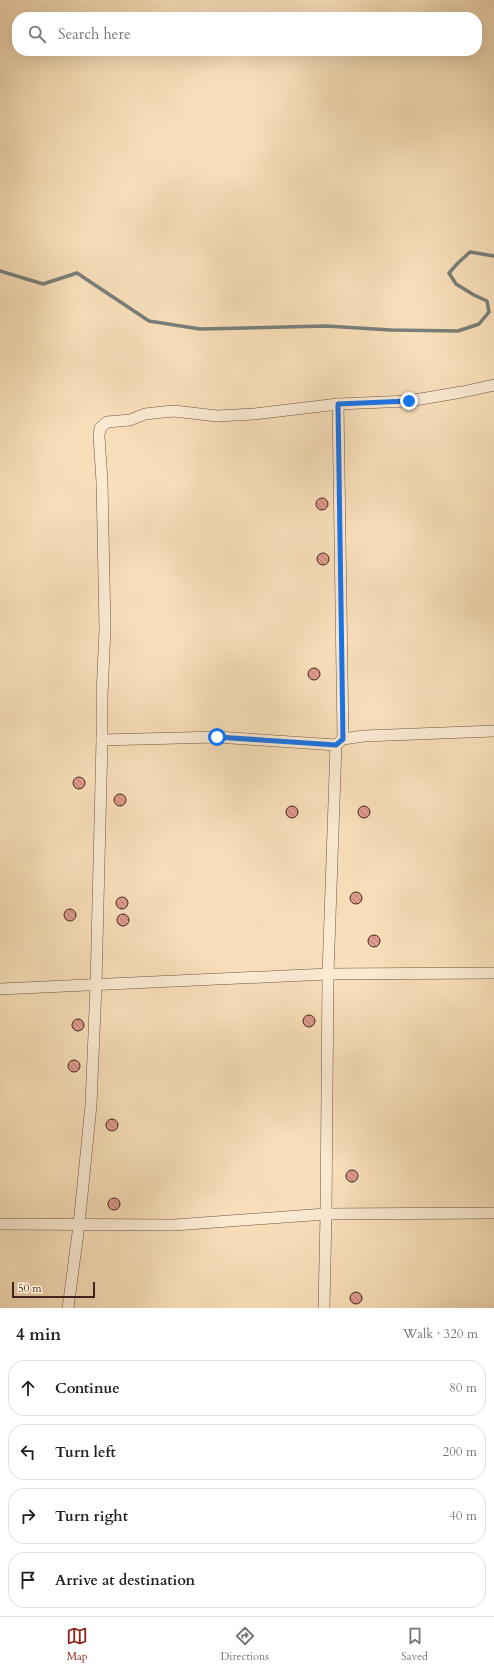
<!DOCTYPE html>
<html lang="en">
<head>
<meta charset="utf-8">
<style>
	:root { --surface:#fff; --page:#f2f2f2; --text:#222; --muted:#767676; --line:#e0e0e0; --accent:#8f2418 }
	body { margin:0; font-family:Cardo,serif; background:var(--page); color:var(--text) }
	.scale { position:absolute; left:12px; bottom:10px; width:83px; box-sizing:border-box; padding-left:4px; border:2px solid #41251b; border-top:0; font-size:11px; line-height:14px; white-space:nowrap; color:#41251b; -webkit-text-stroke:3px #faead2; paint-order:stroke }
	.stop { position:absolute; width:12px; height:12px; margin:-9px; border:3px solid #1a73e8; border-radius:50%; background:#fff }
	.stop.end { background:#1a73e8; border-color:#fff; box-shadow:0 1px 4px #0008 }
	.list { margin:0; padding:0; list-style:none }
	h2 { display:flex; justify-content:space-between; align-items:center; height:52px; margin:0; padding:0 16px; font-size:17px }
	h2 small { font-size:13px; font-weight:400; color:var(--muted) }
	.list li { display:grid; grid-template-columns:26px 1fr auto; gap:12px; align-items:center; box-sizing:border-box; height:56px; margin:0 8px 8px; padding:0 8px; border:1px solid var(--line); border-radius:16px }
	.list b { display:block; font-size:15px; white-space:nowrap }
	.list em { font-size:13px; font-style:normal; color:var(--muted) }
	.icon { flex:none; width:22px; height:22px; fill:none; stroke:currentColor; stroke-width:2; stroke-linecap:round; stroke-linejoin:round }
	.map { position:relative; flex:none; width:494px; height:1308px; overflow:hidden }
	.search { position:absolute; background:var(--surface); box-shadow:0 4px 16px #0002; left:12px; right:12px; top:12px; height:44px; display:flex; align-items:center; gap:10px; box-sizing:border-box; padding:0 14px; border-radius:16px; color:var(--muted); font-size:15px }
	.sheet { height:308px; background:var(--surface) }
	nav { display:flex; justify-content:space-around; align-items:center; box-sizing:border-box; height:56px; border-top:1px solid var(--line); background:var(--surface); font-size:11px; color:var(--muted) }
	nav a { display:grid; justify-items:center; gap:2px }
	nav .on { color:var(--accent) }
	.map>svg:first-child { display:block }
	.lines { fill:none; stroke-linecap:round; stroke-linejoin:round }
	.stream { stroke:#797f79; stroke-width:3.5 }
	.building { fill:url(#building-back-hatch); stroke:#41251b }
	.minor-casing { stroke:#6f5443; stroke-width:12 }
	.minor { stroke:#faead2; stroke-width:11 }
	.route { stroke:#1a73e8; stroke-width:5 }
</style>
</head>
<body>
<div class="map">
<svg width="494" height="1308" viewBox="0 0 494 1308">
	<defs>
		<pattern id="building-back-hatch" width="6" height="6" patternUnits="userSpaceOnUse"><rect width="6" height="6" fill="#e09c8e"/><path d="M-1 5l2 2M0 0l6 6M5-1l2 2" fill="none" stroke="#b77f73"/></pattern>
	</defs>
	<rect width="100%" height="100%" fill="#f8dfba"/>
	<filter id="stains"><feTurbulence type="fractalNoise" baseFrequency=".005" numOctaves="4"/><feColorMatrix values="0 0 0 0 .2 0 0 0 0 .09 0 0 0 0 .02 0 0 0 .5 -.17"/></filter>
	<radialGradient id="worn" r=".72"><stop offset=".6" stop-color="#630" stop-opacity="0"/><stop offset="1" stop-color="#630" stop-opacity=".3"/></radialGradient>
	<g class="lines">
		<!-- stream -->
		<polyline class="stream" points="0,271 43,284 77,273 149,321 200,329 326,326 391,330 458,331 479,324 489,312 487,301 474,295 456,284 449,273 458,263 470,252 494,256"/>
	</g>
	<!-- building -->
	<g class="building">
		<circle cx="322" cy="504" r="6"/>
		<circle cx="323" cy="559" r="6"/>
		<circle cx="314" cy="674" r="6"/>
		<circle cx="79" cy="783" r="6"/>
		<circle cx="120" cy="800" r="6"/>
		<circle cx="364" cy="812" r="6"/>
		<circle cx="292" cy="812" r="6"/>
		<circle cx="356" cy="898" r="6"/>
		<circle cx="122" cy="903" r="6"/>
		<circle cx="70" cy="915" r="6"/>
		<circle cx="123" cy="920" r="6"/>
		<circle cx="374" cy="941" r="6"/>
		<circle cx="309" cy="1021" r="6"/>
		<circle cx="78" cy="1025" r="6"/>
		<circle cx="74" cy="1066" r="6"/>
		<circle cx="112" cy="1125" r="6"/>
		<circle cx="352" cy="1176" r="6"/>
		<circle cx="114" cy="1204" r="6"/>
		<circle cx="356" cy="1298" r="6"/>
	</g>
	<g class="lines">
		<!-- minor casing -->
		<g class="minor-casing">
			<g id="minor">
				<polyline points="338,404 343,739"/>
				<polyline points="102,740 217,737 336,745"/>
				<polyline points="0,989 328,974 494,973"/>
				<polyline points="0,1224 175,1225 326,1214 328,974 336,745 343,739 364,736 494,731"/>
				<polyline points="68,1308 79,1225 91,1105 96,985 102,740 102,695 105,629 102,482 99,436 100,428 107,422 130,420 145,414 163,412 174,411 217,416 254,414 338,404 409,401 462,392 494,385"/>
				<polyline points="324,1308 326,1214 494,1213"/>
			</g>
		</g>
		<!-- minor -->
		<use href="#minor" class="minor"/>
	</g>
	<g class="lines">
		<!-- route -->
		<polyline class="route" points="217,737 336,745 343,739 338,404 409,401"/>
	</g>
	<rect width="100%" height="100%" filter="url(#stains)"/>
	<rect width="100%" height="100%" fill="url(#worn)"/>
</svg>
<div class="scale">50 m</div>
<div class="stop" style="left:217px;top:737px"></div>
<div class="stop end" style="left:409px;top:401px"></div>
<div class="search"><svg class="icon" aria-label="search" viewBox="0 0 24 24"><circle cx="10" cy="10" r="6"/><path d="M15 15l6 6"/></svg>Search here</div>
</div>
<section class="sheet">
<h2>4 min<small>Walk · 320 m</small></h2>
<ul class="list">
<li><svg class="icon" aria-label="ahead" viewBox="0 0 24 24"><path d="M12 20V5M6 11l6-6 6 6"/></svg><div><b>Continue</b></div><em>80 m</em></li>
<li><svg class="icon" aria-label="left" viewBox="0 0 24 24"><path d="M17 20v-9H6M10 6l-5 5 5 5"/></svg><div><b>Turn left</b></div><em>200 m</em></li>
<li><svg class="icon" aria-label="right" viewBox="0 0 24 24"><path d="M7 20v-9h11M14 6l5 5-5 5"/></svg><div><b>Turn right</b></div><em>40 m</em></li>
<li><svg class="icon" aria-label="arrive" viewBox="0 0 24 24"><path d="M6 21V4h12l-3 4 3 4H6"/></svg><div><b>Arrive at destination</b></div></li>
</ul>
</section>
<nav>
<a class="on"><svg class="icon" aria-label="map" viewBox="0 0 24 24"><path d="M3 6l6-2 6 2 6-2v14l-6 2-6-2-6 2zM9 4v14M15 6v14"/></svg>Map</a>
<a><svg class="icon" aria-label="directions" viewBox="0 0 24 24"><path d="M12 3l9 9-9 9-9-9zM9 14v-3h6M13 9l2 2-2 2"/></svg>Directions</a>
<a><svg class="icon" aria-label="saved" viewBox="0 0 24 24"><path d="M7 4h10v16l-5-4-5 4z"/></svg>Saved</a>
</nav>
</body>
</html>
